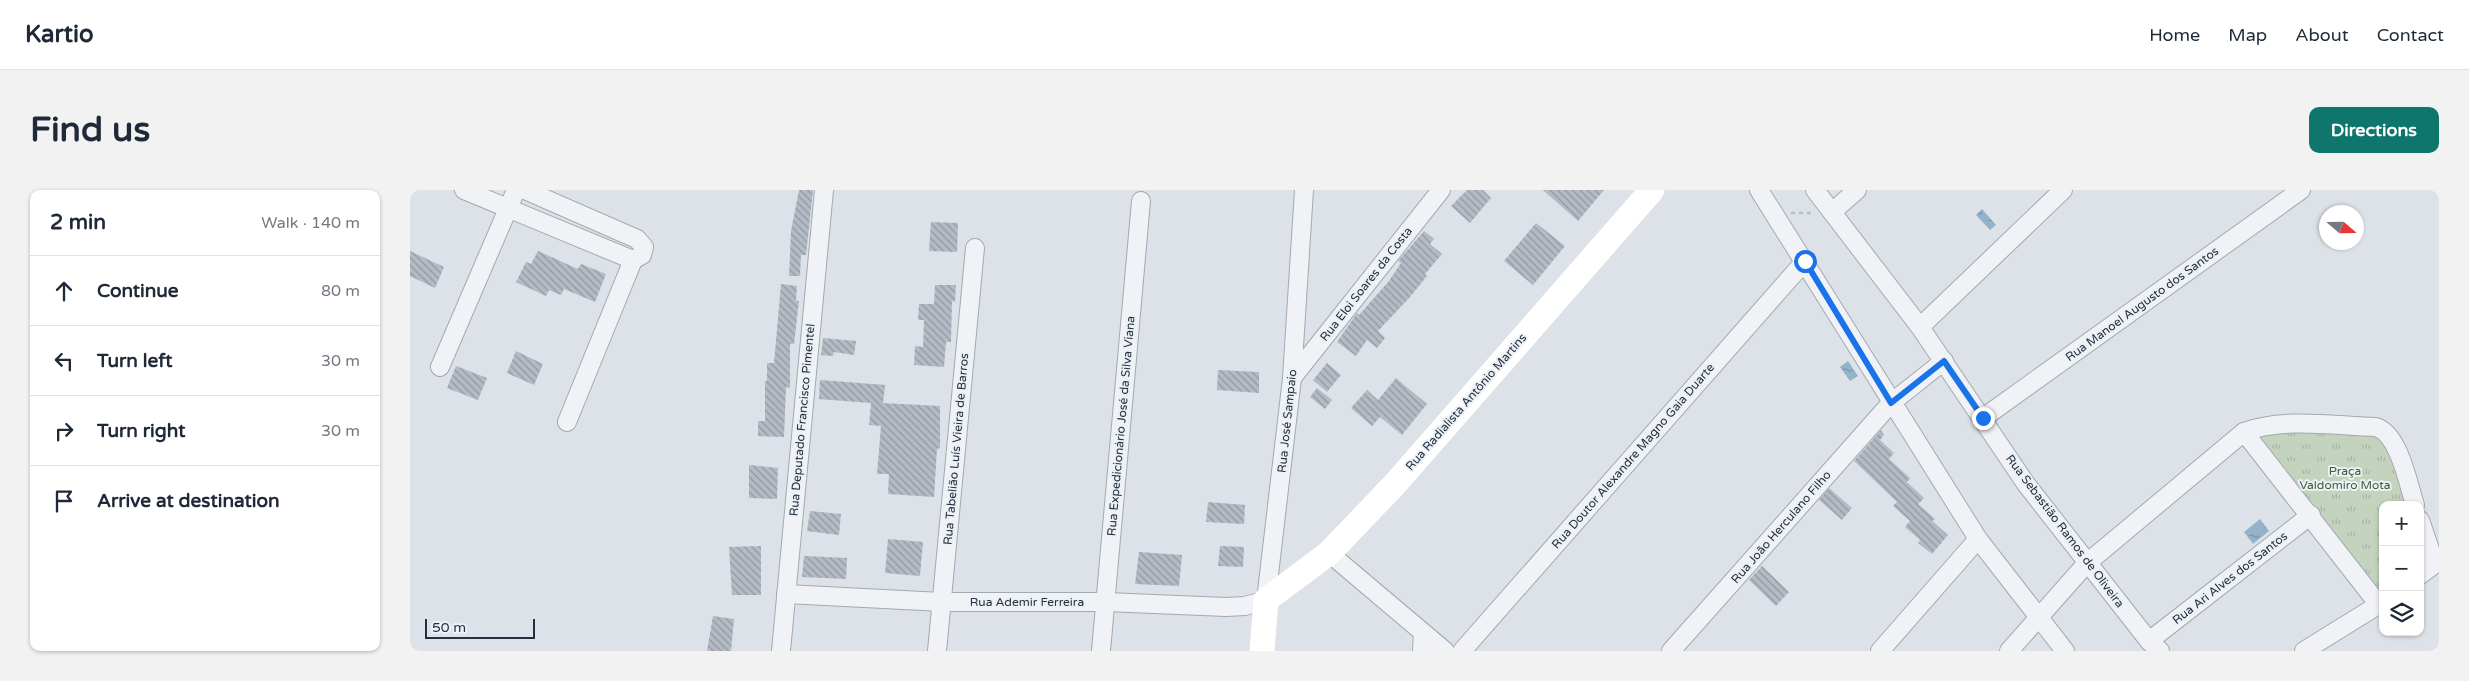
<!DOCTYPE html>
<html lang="en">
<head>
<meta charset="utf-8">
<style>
	:root { --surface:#fff; --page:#f2f2f3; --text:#1f2937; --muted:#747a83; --line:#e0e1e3; --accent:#0f766e }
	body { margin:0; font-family:"Varela Round",sans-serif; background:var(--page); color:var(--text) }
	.controls { position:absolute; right:15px; bottom:15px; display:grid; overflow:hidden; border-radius:10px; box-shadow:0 1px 4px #0004 }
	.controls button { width:45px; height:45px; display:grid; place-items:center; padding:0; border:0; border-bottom:1px solid var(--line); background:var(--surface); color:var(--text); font:25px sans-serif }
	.compass { position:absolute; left:1909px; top:15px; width:45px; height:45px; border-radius:50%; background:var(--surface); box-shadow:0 1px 4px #0004; rotate:110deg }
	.scale { position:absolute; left:15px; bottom:12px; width:110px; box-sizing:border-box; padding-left:5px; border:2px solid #253040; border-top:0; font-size:14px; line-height:18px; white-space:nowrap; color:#253040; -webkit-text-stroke:4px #ecf1f6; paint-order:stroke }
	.stop { position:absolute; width:15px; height:15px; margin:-11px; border:4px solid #1a73e8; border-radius:50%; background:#fff }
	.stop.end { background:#1a73e8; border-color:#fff; box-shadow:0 1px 5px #0008 }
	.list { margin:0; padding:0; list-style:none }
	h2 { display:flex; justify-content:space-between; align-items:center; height:65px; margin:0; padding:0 20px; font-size:21px }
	h2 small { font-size:16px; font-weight:400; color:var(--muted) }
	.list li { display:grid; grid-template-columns:32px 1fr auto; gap:15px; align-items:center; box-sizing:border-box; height:70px; padding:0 20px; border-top:1px solid var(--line) }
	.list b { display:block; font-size:19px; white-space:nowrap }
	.list em { font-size:16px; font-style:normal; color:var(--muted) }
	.icon { flex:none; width:28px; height:28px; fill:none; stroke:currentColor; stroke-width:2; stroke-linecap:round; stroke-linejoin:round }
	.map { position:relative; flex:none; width:2029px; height:461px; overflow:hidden; border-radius:10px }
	header { display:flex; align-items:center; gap:30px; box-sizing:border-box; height:70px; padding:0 25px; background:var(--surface); border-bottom:1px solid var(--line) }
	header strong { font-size:24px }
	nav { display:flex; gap:28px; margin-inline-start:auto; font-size:18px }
	.intro { display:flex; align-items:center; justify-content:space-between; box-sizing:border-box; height:120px; padding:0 30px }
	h1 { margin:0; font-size:35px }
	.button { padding:12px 22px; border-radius:10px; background:var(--accent); color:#fff; font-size:18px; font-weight:700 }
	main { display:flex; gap:30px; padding:0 30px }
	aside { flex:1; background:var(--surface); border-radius:10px; box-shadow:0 1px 4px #0004 }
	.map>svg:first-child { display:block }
	.park { fill:url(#park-tufts) }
	.water { fill:url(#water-ripples) }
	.building { fill:url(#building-back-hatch) }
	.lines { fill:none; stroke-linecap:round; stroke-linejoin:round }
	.street-casing { stroke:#a2a9b2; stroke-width:20 }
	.path { stroke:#bbc0c7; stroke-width:2.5; stroke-dasharray:4 4; stroke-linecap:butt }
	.street { stroke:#f0f2f6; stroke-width:18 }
	.secondary { stroke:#fff; stroke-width:25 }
	.route { stroke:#1a73e8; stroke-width:6 }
	.labels { text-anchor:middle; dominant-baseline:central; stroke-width:4; stroke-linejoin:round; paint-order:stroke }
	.street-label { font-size:12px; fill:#253040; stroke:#ecf1f6 }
	.park-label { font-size:12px; fill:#3c5c32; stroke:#ecf1f6 }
</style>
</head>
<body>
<header>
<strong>Kartio</strong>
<nav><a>Home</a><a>Map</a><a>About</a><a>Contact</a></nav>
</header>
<div class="intro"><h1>Find us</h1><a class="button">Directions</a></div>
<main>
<aside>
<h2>2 min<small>Walk · 140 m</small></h2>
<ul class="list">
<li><svg class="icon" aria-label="ahead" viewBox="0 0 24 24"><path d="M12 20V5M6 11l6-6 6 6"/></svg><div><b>Continue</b></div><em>80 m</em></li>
<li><svg class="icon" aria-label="left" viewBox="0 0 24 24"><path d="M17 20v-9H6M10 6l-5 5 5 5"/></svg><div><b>Turn left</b></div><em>30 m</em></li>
<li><svg class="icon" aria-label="right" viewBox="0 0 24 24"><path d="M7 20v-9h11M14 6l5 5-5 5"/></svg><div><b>Turn right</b></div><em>30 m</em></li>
<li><svg class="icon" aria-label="arrive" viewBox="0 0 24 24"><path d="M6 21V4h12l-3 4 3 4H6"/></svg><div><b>Arrive at destination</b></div></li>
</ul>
</aside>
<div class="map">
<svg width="2029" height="461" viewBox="0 0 2029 461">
	<defs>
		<pattern id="park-tufts" width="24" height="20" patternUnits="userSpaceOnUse" patternTransform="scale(1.25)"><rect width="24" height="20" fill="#c4d3bd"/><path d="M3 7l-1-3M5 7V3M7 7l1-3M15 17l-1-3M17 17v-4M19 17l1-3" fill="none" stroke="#a8b5a4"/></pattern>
		<pattern id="water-ripples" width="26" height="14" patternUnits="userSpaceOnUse" patternTransform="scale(1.25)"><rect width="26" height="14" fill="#95b2cb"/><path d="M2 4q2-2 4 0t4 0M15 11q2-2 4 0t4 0" fill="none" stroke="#7991a6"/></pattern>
		<pattern id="building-back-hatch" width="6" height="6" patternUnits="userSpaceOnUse" patternTransform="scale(1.25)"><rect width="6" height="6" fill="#b4bbc5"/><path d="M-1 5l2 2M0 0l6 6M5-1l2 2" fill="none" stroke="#9298a1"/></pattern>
	</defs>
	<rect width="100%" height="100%" fill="#dde2e8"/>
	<!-- park -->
	<polygon class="park" points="1849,242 1974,242 2000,315 1973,315 1973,409 1851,261"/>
	<!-- water -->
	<g class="water">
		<polygon points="1572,19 1586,35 1580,40 1566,25"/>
		<polygon points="1438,171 1448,186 1440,191 1430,177"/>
		<polygon points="1850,329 1859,341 1843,354 1834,342"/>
	</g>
	<!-- building -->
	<g class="building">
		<polygon points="389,0 403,0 396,65 391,65 390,86 379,86 381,41"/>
		<polygon points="1057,0 1073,0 1081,8 1060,33 1041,16"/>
		<polygon points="1133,0 1194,0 1168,31"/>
		<polygon points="521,32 548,33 547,62 519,61"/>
		<polygon points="1126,33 1155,56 1123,95 1094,71"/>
		<polygon points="1014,41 1024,49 1020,54 1032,64 1015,84 1017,86 1000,107 968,141 975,148 967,158 957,150 946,166 927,152 947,123 949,125 979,91 991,73 988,71"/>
		<polygon points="0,61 34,77 25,98 0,86"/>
		<polygon points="128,61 168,79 171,74 196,84 185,112 154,99 151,105 139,100 136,106 106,92 116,72 121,74"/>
		<polygon points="371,94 387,96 386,111 389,111 384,154 380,154 380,198 376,197 374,247 348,246 348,231 355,231 355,191 357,191 357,173 364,173"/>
		<polygon points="525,95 546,95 545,112 542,111 541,152 536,152 534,177 504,175 505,156 513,157 514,130 508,130 509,114 524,114"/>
		<polygon points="413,148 446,151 444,165 424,162 423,166 411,165"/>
		<polygon points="106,161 133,174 124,195 97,183"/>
		<polygon points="917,173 931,185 917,202 903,190"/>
		<polygon points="46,176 77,188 68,210 37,198"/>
		<polygon points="808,180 849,182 849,203 807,200"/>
		<polygon points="986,188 1017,214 992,245 970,227 962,236 941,218 957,200 968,210"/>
		<polygon points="410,190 475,195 473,213 530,216 530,258 527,259 524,307 478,304 479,284 467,284 471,236 459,235 461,213 409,209"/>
		<polygon points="907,198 922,210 915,219 900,207"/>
		<polygon points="1471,240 1474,245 1470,250 1484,263 1479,269 1500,288 1497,292 1514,308 1508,314 1525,329 1522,331 1538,345 1522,364 1508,353 1510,350 1495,337 1500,331 1483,316 1487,312 1444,271"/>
		<polygon points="339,275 368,278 367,309 339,308"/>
		<polygon points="1419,298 1442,318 1432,330 1409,310"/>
		<polygon points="798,312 835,315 834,334 796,332"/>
		<polygon points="400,321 431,324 429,345 397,341"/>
		<polygon points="478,349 513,352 510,386 475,383"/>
		<polygon points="351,356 351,405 322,405 319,357"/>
		<polygon points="810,356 834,357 833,377 808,376"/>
		<polygon points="729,362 772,365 769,396 725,394"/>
		<polygon points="394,366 437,368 436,389 392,387"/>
		<polygon points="1352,376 1379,402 1366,416 1339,390"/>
		<polygon points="303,426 324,429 321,461 297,461"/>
	</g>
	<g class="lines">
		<!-- street casing -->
		<g class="street-casing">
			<g id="street">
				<polyline points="54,0 223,70"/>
				<polyline points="115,0 227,49 234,57 232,65 223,70 157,232"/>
				<polyline points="1349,0 1568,349 1655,461"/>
				<polyline points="1405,0 1510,137 1616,294 1739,451 1750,461"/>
				<polyline points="1422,22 1447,0"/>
				<polyline points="1510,137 1653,0"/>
				<polyline points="30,177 106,0"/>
				<polyline points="882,188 1031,0"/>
				<polyline points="1573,228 1891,0"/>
				<polyline points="1834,242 1969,415"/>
				<polyline points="2010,330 2025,374"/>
				<polyline points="919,363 1035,461"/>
				<polyline points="2010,385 2029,371"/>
				<polyline points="376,404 532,412 696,412 816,417 835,416 856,410 882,188 894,0"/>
				<polyline points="1739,451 1901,325"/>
				<polyline points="371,461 414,0"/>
				<polyline points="527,461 565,58"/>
				<polyline points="691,461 731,11"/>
				<polyline points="1012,461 1013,443"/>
				<polyline points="1052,461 1395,71"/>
				<polyline points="1261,461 1481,213 1534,171"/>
				<polyline points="1470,461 1568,349"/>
				<path d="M 1599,461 L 1677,373 L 1834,242 C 1875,227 1924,236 1966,237 C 1989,244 1998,293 2005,315"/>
				<polyline points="1894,461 1973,412"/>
			</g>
		</g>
		<!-- path -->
		<polyline class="path" points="1381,23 1403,23"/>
		<!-- street -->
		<use href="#street" class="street"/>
		<!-- secondary -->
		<polyline class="secondary" points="852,461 856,410 919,363 985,294 1242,0"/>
	</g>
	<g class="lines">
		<!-- route -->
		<polyline class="route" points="1395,71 1481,213 1534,171 1573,228"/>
	</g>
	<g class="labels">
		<!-- street labels -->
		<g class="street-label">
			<text transform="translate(956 94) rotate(-52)">Rua Eloi Soares da Costa</text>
			<text transform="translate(1732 114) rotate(-36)">Rua Manoel Augusto dos Santos</text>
			<text transform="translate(1056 212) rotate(-49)">Rua Radialista Antônio Martins</text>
			<text transform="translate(392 230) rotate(-85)">Rua Deputado Francisco Pimentel</text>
			<text transform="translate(877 231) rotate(-84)">Rua José Sampaio</text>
			<text transform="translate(711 236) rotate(-85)">Rua Expedicionário José da Silva Viana</text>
			<text transform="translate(546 259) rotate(-85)">Rua Tabelião Luís Vieira de Barros</text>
			<text transform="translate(1223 266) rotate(-49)">Rua Doutor Alexandre Magno Gaia Duarte</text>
			<text transform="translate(1371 337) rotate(-49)">Rua João Herculano Filho</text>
			<text transform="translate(1655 341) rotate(53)">Rua Sebastião Ramos de Oliveira</text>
			<text transform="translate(1820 388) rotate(-38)">Rua Ari Alves dos Santos</text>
			<text x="617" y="412">Rua Ademir Ferreira</text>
		</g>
		<!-- park labels -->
		<g class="park-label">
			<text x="1935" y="281">Praça<tspan x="1935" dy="14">Valdomiro Mota</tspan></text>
		</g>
	</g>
</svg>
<div class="controls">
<button>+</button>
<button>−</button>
<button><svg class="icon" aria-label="layers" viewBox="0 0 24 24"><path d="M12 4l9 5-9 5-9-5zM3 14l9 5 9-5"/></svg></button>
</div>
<svg class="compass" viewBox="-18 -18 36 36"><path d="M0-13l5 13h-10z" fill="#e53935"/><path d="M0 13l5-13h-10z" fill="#747a83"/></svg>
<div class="scale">50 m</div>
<div class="stop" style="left:1395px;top:71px"></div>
<div class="stop end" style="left:1573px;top:228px"></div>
</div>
</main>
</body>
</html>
